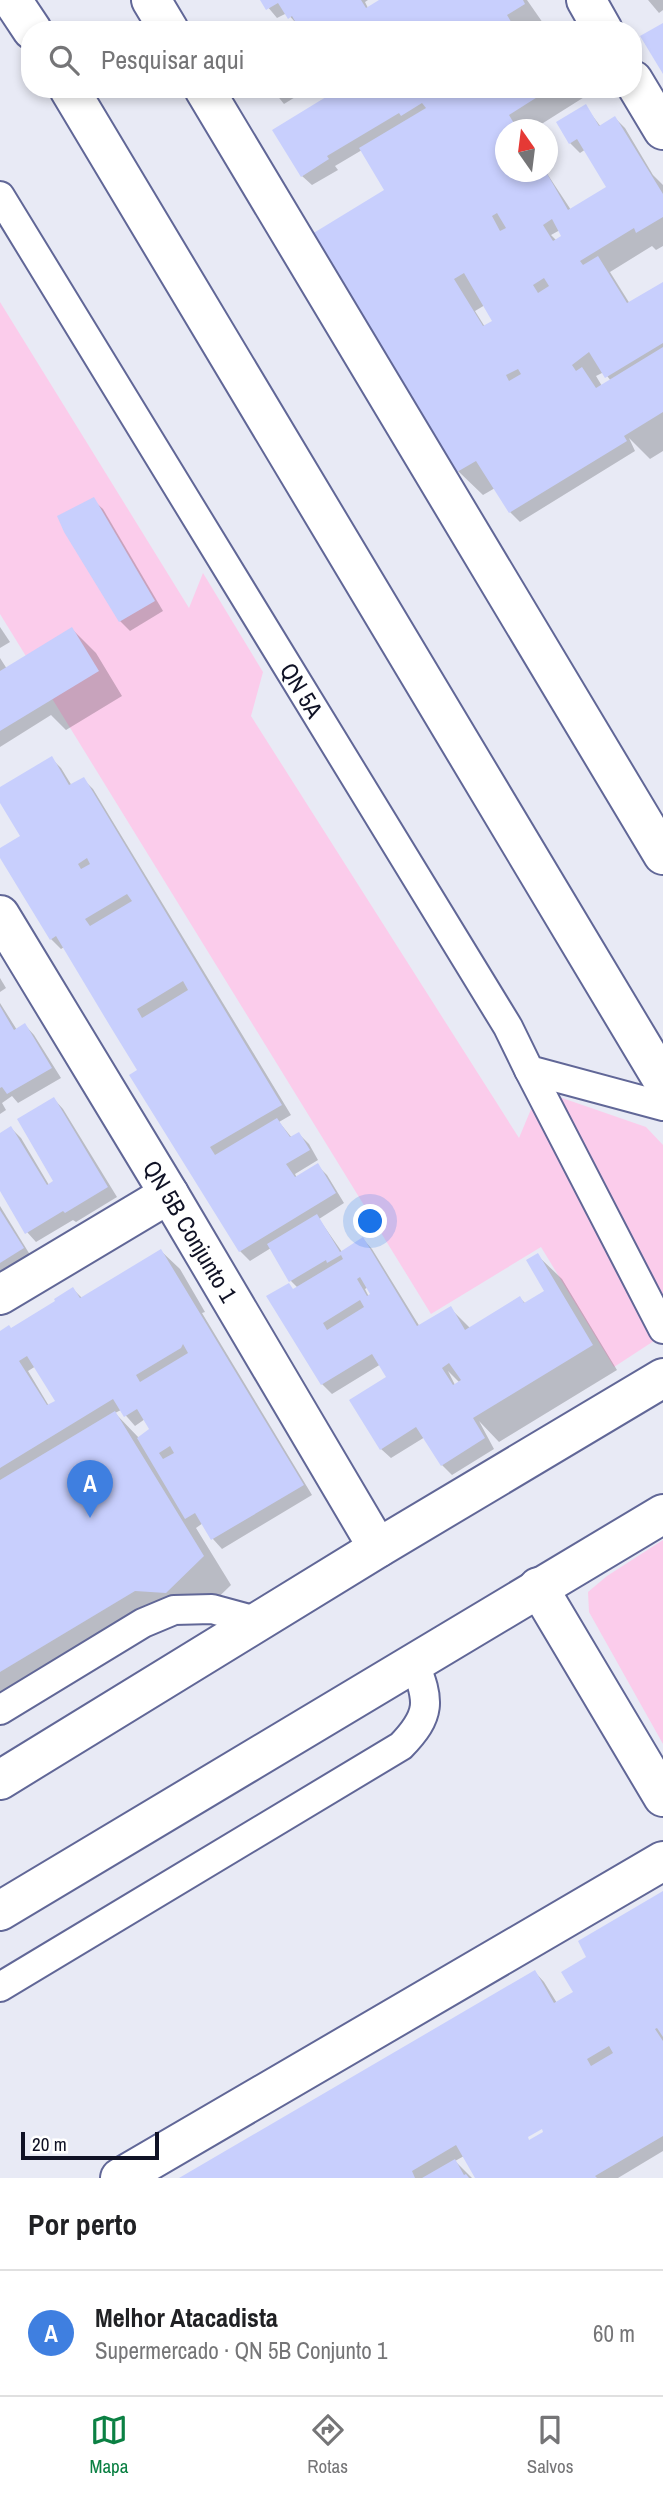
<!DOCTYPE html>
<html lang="pt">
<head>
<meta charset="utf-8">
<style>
	:root { --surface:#fff; --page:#f2f2f2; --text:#202124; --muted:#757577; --line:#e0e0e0; --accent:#0b8043 }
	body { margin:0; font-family:"Archivo Narrow",sans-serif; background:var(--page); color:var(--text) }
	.compass { position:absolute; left:495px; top:119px; width:63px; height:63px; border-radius:50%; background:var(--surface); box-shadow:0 4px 10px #0003; rotate:346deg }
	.scale { position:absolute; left:21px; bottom:18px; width:138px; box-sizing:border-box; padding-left:7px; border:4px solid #101225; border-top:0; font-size:19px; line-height:24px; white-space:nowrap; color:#101225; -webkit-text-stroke:5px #fff; paint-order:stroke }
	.you { position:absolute; left:371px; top:1222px; width:24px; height:24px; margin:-18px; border:5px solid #fff; border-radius:50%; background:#1a73e8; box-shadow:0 0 0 10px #1a73e833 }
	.badge { display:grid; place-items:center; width:46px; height:46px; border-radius:50%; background:var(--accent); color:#fff; font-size:23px; font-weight:700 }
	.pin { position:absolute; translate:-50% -58px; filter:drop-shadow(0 2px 4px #0008) }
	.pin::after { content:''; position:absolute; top:37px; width:24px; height:21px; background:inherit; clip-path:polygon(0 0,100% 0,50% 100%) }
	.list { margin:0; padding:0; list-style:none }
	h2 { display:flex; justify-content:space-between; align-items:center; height:91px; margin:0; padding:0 28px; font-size:30px }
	h2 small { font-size:23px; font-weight:400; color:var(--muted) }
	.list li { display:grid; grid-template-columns:46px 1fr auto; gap:21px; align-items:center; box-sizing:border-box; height:126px; padding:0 28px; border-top:2px solid var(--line) }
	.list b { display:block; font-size:26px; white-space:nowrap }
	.list p { margin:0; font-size:23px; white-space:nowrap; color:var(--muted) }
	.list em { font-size:23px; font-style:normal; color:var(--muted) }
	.icon { flex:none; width:38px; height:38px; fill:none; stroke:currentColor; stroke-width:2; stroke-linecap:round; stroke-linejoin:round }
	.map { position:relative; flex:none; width:663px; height:2178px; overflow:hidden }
	.search { position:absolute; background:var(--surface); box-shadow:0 4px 10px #0003; left:21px; right:21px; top:21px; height:77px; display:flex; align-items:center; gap:18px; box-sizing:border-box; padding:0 24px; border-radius:28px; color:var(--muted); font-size:26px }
	.sheet { height:217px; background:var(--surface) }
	nav { display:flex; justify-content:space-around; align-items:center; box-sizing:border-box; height:98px; border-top:2px solid var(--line); background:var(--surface); font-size:19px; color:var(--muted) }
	nav a { display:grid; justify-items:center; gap:4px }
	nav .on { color:var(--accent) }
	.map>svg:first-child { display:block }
	.green { fill:#fbcceb }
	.shadow { fill:#0003; fill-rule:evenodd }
	.building { fill:#c8cffd; fill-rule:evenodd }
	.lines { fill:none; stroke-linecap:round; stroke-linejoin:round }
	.lane-casing { stroke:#616797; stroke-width:32 }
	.street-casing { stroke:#616797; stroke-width:42 }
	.secondary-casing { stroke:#616797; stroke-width:42 }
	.lane { stroke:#fff; stroke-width:28 }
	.street { stroke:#fff; stroke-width:38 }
	.secondary { stroke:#fff; stroke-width:38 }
	.labels { text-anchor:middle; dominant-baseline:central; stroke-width:6; stroke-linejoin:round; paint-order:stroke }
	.street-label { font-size:24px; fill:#101225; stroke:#fff }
</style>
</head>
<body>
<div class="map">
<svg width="663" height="2178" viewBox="0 0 663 2178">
	<rect width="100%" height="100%" fill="#e8eaf5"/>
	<!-- green -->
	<g class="green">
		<polygon points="0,302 189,608 203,573 263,672 251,716 519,1138 539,1090 646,1127 663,1145 663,1335 614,1367 541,1247 431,1314 0,614"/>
		<polygon points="663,1540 663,1744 589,1612 588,1592 607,1576"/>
	</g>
	<!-- shadow -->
	<g class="shadow">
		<polygon points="262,0 368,0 365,2 368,8 382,0 527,0 543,23 531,30 302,30 287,13 277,18"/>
		<polygon points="648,0 663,0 663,10 659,13"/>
		<polygon points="272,89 308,89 284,104"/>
		<path d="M 388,89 L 597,89 L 532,130 L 505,130 L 505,172 L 546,172 L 571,210 L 608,187 L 586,149 L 580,153 L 570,143 L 585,106 L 601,127 L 615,118 L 625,128 L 653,175 L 663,185 L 663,246 L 656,250 L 652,246 L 610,272 L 630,304 L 663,284 L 663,451 L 650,459 L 629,438 L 635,451 L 520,522 L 510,512 L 495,488 L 483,495 L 458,471 L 382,344 L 369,331 L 387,191 L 362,150 L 335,166 L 338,170 L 312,185 L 302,176 L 391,94 ZM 560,230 L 564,237 L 557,241 L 551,235 ZM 485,305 L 495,321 L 485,327 L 475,311 ZM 604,372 L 611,381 L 602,386 L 596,376 Z"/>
		<polygon points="93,500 103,509 163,611 130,631 120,621"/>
		<polygon points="0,627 10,642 0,648"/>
		<polygon points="72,629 96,653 122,696 66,730 51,715 0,747 0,658 7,669"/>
		<path d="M 51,758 L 61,768 L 72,786 L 83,779 L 93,789 L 291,1115 L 279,1122 L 292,1138 L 299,1134 L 309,1144 L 318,1160 L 295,1174 L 297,1178 L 317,1165 L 327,1175 L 344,1203 L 319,1219 L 342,1252 L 363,1239 L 372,1249 L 420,1327 L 450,1308 L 470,1328 L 520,1298 L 526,1304 L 546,1291 L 537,1255 L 562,1279 L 617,1370 L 499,1442 L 479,1421 L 494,1449 L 452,1475 L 442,1465 L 425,1437 L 391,1458 L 381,1449 L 389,1377 L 381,1364 L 332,1394 L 322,1384 L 294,1291 L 298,1288 L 291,1281 L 271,1248 L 250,1261 L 240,1251 L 139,1071 L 64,947 L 61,949 L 51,939 L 0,855 L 0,850 L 23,837 L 0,799 L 0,789 ZM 368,1287 L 373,1294 L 369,1297 L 365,1289 ZM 448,1371 L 460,1383 L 455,1385 Z"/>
		<polygon points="0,978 6,988 0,992"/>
		<polygon points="0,1003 17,1030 25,1025 34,1035 61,1078 18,1103 12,1096 2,1103 6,1110 0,1114"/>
		<polygon points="54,1099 63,1109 117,1197 76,1222 73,1220 36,1242 27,1232 0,1188 0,1135 11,1128 21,1138 49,1185 56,1181"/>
		<polygon points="0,1206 32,1258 0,1278"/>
		<path d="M 161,1251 L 180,1269 L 205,1312 L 202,1313 L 312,1495 L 222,1549 L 213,1539 L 203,1523 L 196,1528 L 231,1585 L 195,1620 L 164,1618 L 0,1717 L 0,1335 L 57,1302 L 73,1289 L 82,1298 ZM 36,1366 L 57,1402 L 49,1406 L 28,1371 ZM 121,1410 L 135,1426 L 145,1419 L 151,1429 L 139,1438 L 115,1413 Z"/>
		<path d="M 663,1893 L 663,2151 L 618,2178 L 477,2178 L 464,2156 L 455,2161 L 472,2178 L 182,2178 L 535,1972 L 544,1982 L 557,2003 L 575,1992 L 586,1959 ZM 542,2127 L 546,2133 L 528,2143 L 525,2137 Z"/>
	</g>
	<!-- building -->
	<g class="building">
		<polygon points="260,0 361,0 366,8 379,0 523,0 525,4 507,15 516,30 300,30 292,16 288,19 278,3 266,10"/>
		<polygon points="556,21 561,30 543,30"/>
		<polygon points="663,23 663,74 640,36"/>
		<path d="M 339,89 L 384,89 L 388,95 L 386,89 L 550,89 L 509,115 L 518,130 L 505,130 L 505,172 L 546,172 L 568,210 L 606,187 L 577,139 L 569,144 L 556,122 L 586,104 L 599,126 L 615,116 L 663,194 L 663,217 L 636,233 L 634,228 L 580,261 L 583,265 L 598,256 L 627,303 L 663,282 L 663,343 L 605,378 L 589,352 L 572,365 L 576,371 L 582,367 L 596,388 L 663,347 L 663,412 L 624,436 L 627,441 L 509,513 L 476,461 L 457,472 L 372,329 L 368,332 L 312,234 L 384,190 L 359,148 L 426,108 L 422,103 L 401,116 L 399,113 L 327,156 L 329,159 L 301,177 L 272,130 ZM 497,213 L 506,228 L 500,231 L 492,216 ZM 552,219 L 561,236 L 553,241 L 543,225 ZM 464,273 L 492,321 L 483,326 L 454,279 ZM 544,278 L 549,286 L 538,293 L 533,285 ZM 518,369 L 521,374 L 509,381 L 506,375 Z"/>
		<polygon points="94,497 155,601 119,622 64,532 57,516"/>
		<polygon points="72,627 99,671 0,731 0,671"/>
		<path d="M 52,756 L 69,785 L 84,777 L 282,1105 L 210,1147 L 215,1155 L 277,1118 L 290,1137 L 299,1132 L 310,1150 L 286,1164 L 295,1177 L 318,1163 L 336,1193 L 239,1252 L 129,1075 L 137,1070 L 110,1026 L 56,936 L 50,940 L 0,858 L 0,848 L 20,836 L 0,803 L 0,787 ZM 87,858 L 90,864 L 81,869 L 78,864 ZM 127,894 L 132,901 L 90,926 L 85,919 ZM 183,981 L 188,990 L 142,1018 L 137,1009 Z"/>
		<polygon points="0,1006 14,1030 25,1023 52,1068 7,1094 2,1087 0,1088"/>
		<polygon points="54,1097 108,1187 65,1213 63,1211 25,1234 0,1191 0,1133 11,1126 47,1185 53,1181 17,1119"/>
		<polygon points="0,1210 24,1248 0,1263"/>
		<path d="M 317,1214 L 340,1252 L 363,1237 L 417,1326 L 451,1306 L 465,1330 L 520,1296 L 524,1303 L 544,1291 L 526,1260 L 538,1253 L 593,1345 L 473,1418 L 485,1438 L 441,1466 L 416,1427 L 380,1450 L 349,1400 L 386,1377 L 372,1354 L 321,1385 L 266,1296 L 289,1283 L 293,1289 L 343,1259 L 341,1255 L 327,1263 L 326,1260 L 289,1282 L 267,1244 ZM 360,1277 L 370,1294 L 367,1296 L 357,1279 ZM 360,1300 L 364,1307 L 327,1330 L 323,1323 ZM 449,1363 L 461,1380 L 453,1385 L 442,1368 Z"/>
		<path d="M 161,1249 L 304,1485 L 211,1540 L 195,1513 L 185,1519 L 137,1438 L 149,1429 L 137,1409 L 124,1417 L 113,1399 L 0,1468 L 0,1331 L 9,1325 L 11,1328 L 55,1301 L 54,1299 L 73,1287 L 80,1298 ZM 183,1344 L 188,1353 L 140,1382 L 136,1375 L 181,1348 ZM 27,1356 L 55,1401 L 47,1405 L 19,1361 ZM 170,1446 L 174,1453 L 163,1459 L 159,1453 Z"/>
		<polygon points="115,1411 204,1556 166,1593 135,1591 0,1672 0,1480"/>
		<path d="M 663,1891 L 663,2037 L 657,2028 L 655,2029 L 663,2041 L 663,2136 L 595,2176 L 597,2178 L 475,2178 L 456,2145 L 412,2171 L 415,2178 L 179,2178 L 535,1970 L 554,2003 L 573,1992 L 561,1972 L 586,1957 L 578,1941 ZM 609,2046 L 613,2053 L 591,2066 L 587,2059 ZM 542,2129 L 543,2132 L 529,2140 L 528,2137 Z"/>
		<polygon points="455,2159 464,2175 466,2174 469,2178 422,2178"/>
	</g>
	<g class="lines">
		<!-- lane casing -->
		<g class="lane-casing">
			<g id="lane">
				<path id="s1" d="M 0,196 L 508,1027 L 529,1070 L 663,1106"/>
				<polyline points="529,1070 663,1329"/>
				<polyline points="0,1710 143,1623 174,1610 212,1609 260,1622"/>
				<path d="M 0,1987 L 401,1746 C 431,1715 430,1701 414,1662"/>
			</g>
		</g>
		<!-- street casing -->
		<g class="street-casing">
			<g id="street">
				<polyline points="586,0 603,30"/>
				<polyline points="633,80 663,130"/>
				<path id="s2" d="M 0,915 L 169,1194 L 378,1548"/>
				<polyline points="0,1295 169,1194"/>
				<polyline points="538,1587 663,1797"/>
				<polyline points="120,2178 663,1861"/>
			</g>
		</g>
		<!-- secondary casing -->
		<g class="secondary-casing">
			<g id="secondary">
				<polyline points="12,0 32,30"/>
				<polyline points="151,0 169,30"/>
				<polyline points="69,89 663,1081"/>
				<polyline points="204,89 663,855"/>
				<polyline points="0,1780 378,1548 663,1378"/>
				<polyline points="0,1911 663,1514"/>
			</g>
		</g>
		<!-- lane -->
		<use href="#lane" class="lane"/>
		<!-- street -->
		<use href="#street" class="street"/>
		<!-- secondary -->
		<use href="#secondary" class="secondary"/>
	</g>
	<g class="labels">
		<!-- street labels -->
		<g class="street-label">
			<text stroke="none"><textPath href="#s1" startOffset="579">QN 5A</textPath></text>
			<text stroke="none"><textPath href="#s2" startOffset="369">QN 5B Conjunto 1</textPath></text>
		</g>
	</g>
</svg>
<svg class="compass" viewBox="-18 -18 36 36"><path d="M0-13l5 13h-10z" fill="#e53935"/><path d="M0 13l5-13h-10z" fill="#757577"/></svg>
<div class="scale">20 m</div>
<div class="you"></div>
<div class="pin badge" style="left:90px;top:1518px;background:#3f7fe0">A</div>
<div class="search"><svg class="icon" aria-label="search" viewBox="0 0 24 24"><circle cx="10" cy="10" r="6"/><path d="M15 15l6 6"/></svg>Pesquisar aqui</div>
</div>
<section class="sheet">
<h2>Por perto<small></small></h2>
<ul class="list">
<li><span class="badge" style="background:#3f7fe0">A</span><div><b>Melhor Atacadista</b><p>Supermercado · QN 5B Conjunto 1</p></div><em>60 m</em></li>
</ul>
</section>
<nav>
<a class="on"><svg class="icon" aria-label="map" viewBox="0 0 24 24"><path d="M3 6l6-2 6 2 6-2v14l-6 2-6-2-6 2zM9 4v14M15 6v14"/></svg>Mapa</a>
<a><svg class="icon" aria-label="directions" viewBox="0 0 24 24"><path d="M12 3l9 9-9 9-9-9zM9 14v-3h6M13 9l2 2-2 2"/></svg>Rotas</a>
<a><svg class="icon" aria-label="saved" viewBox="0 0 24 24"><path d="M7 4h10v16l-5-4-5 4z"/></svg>Salvos</a>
</nav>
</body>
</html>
